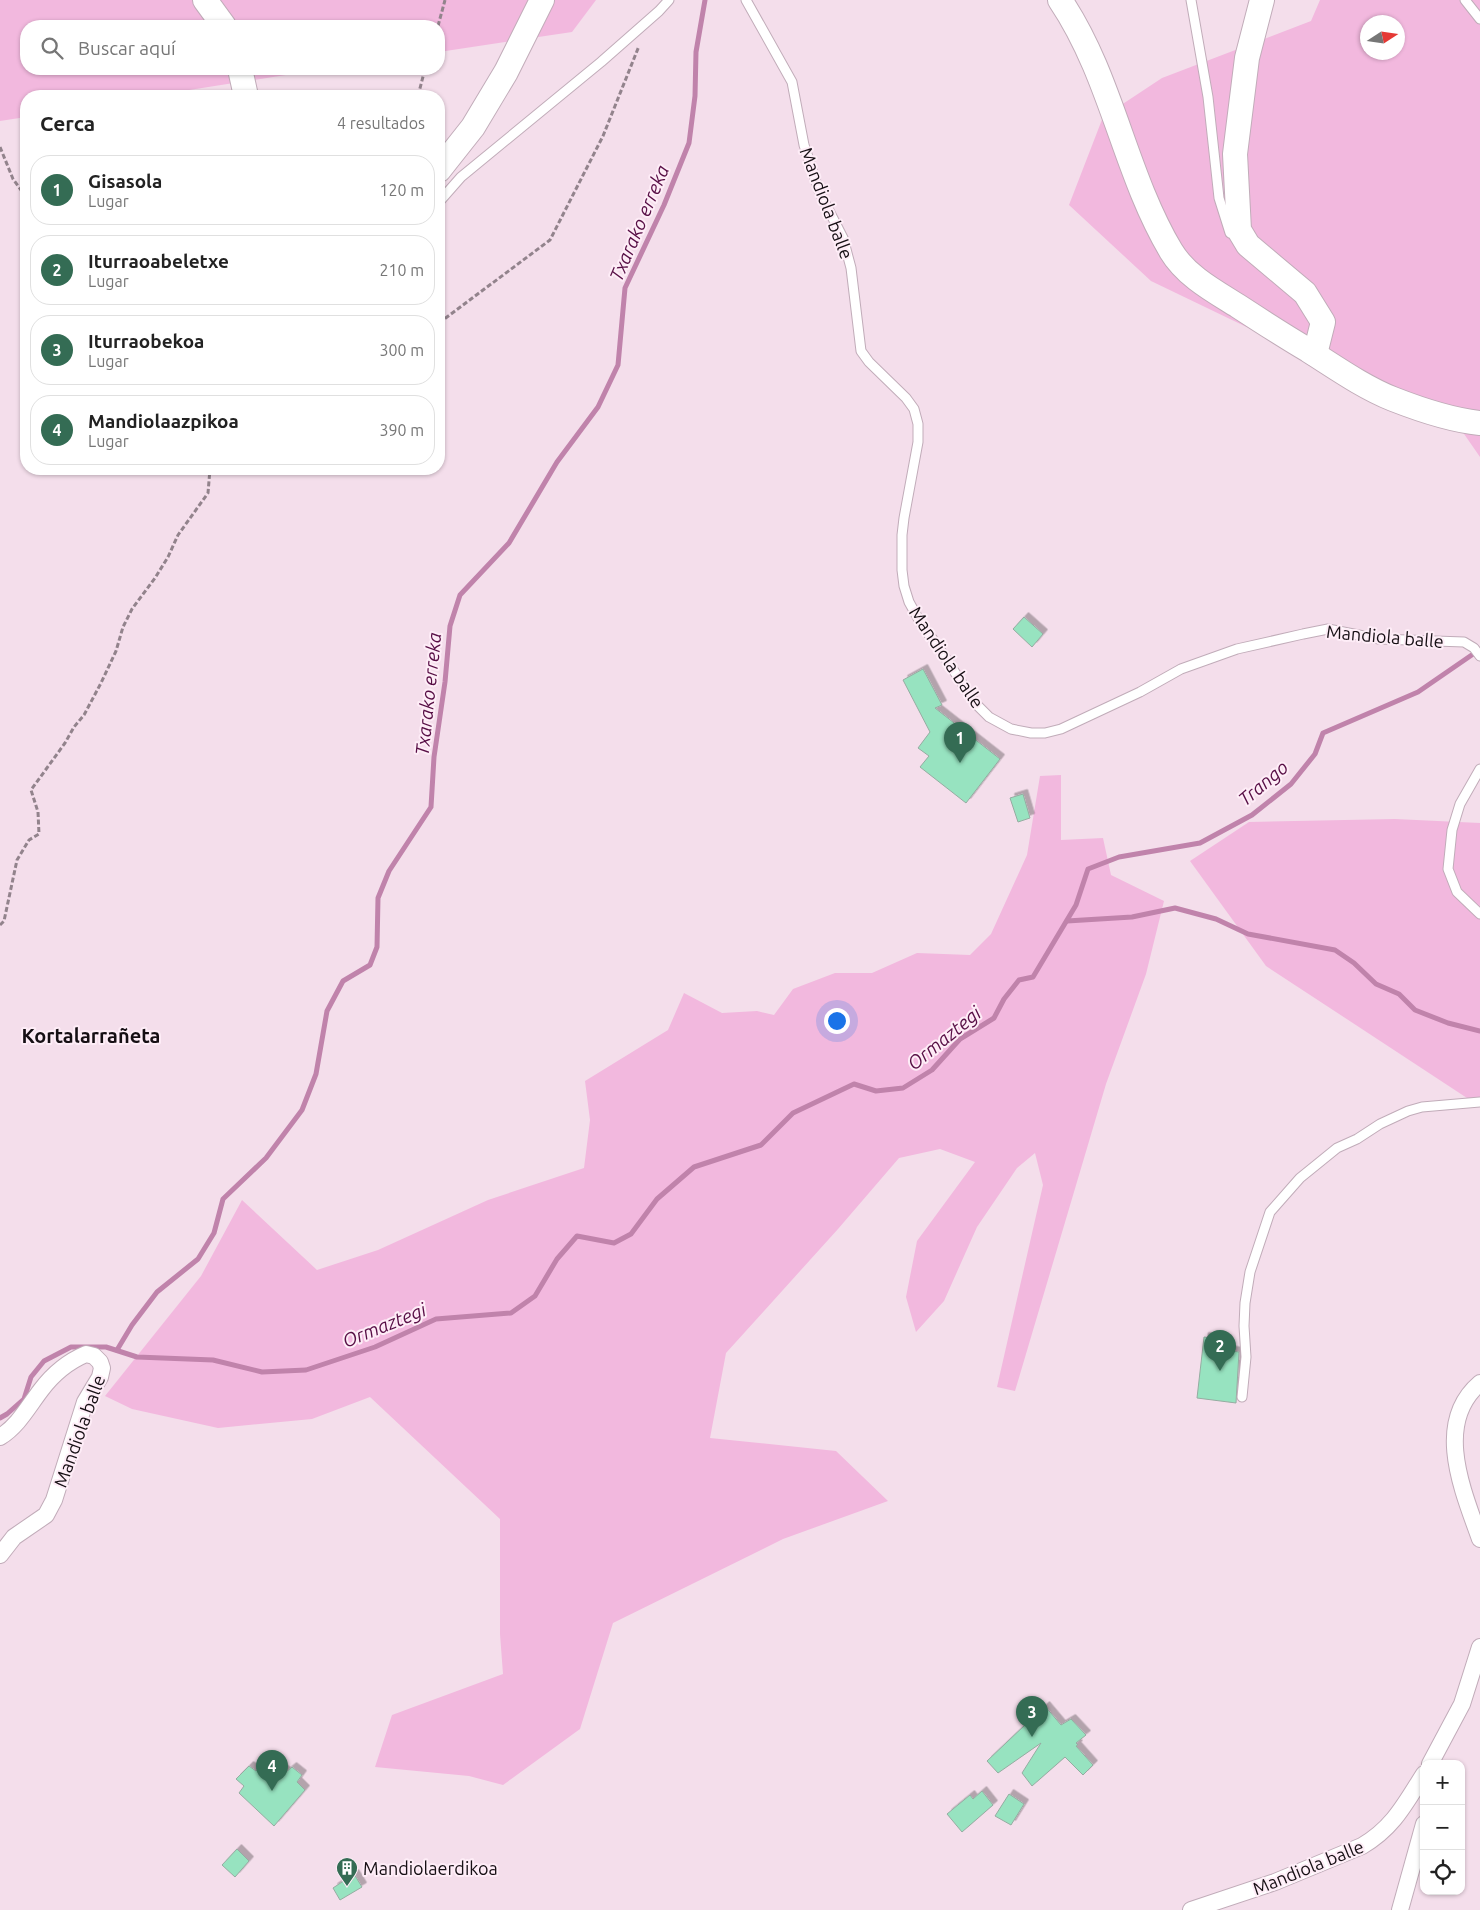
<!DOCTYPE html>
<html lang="es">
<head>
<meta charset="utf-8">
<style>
	:root { --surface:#fff; --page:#f2f2f2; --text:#222; --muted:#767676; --line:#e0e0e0; --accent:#346c54 }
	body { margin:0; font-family:Ubuntu,sans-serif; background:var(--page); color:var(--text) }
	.controls { position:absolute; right:15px; bottom:15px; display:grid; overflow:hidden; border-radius:10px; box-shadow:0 1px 4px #0004 }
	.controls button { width:45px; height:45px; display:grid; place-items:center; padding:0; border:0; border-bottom:1px solid var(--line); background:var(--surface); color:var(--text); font:25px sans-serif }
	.compass { position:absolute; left:1360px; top:15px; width:45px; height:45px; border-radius:50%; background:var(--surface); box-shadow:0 1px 4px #0004; rotate:78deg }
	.you { position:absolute; left:836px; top:1020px; width:18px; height:18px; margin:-12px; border:4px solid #fff; border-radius:50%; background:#1a73e8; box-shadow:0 0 0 8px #1a73e833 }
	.badge { display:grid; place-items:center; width:32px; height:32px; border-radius:50%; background:var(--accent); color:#fff; font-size:16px; font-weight:700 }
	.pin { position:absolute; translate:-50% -41px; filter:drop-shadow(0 1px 2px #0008) }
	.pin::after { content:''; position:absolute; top:26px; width:18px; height:15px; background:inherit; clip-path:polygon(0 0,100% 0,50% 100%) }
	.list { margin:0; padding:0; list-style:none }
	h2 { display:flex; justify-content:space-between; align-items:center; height:65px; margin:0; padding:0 20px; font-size:21px }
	h2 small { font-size:16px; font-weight:400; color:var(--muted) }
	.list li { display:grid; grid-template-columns:32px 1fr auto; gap:15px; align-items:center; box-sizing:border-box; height:70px; margin:0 10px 10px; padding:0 10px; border:1px solid var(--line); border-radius:20px }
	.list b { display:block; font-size:19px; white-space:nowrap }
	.list p { margin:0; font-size:16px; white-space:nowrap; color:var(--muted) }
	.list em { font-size:16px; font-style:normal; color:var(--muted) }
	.icon { flex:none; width:28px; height:28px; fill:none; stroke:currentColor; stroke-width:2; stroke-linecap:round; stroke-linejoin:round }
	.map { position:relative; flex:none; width:1480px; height:1910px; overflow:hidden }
	.search { position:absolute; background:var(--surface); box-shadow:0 1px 4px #0004; left:20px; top:20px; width:425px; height:55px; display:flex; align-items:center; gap:12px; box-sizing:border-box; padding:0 18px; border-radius:20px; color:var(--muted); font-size:19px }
	.panel { position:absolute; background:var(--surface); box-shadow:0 1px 4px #0004; left:20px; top:90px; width:425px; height:385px; border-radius:20px }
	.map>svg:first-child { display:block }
	.green { fill:#f2b8de; fill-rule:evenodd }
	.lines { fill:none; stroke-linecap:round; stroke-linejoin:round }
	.stream { stroke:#c083ab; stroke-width:5 }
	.building { fill:#97e3c0; stroke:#95aca1; filter:url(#shadow) }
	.lane-casing { stroke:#c1acb9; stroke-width:11 }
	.street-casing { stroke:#c1acb9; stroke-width:18 }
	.secondary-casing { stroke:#c1acb9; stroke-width:26 }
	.path { stroke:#92838c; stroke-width:3; stroke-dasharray:5 2.5; stroke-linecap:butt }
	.lane { stroke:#fff; stroke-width:9 }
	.street { stroke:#fff; stroke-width:16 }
	.secondary { stroke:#fff; stroke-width:24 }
	.labels { text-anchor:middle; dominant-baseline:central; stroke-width:4; stroke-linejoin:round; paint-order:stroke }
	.street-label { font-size:18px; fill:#160f14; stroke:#feedf7 }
	.poi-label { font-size:18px; fill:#160f14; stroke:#feedf7; text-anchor:start }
	.water-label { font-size:19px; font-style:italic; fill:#570e45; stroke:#feedf7 }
	.quarter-label { font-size:20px; font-weight:bold; fill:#160f14; stroke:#feedf7 }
</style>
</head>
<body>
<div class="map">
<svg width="1480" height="1910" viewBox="0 0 1480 1910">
	<defs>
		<filter id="shadow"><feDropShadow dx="4.5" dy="-4.5" stdDeviation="0" flood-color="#0004"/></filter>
	</defs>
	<rect width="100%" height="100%" fill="#f4deeb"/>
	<!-- green -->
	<g class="green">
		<polygon points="0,0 596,0 572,32 439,52 439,26 26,26 26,69 324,69 151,96 26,96 26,117 0,121"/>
		<path d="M 1320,0 L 1480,0 L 1480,457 L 1462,431 L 1151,281 L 1069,205 L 1103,117 L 1162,78 L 1311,21 ZM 1368,22 L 1398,22 L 1398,52 L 1368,52 Z"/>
		<polygon points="1061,775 1061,840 1103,838 1111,875 1164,901 1146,974 1106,1084 1015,1391 997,1387 1043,1185 1035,1153 1017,1168 977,1227 944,1301 916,1332 906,1297 917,1241 975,1162 940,1149 899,1158 838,1229 726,1353 710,1438 836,1451 888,1501 783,1539 613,1623 580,1729 503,1785 469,1776 375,1767 392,1715 503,1674 500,1634 500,1519 370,1397 312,1419 218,1428 132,1409 105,1396 201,1276 242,1200 317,1270 378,1250 488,1200 584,1168 590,1120 585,1081 668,1030 684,993 722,1013 757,1011 774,1015 793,989 835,973 872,973 917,953 970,955 991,934 1027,855 1040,776"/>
		<polygon points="1395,819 1480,823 1480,1103 1467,1098 1266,966 1190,861 1249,822"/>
	</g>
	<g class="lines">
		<!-- stream -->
		<g class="stream">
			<polyline points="1067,921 1132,917 1175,908 1216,919 1248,934 1335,950 1354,963 1376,984 1399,994 1415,1010 1448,1023 1480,1031"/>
			<polyline points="117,1350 132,1325 157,1292 198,1259 214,1233 223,1199 266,1158 302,1110 316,1074 327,1011 343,981 370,965 377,947 378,898 389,871 431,807 434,757 445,682 450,626 460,595 509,543 557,462 598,407 618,365 625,288 664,205 689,143 695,96 696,52 705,0"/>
			<polyline points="0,1418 7,1414 24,1399 31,1377 44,1361 71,1347 106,1347 137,1357 213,1360 262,1372 306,1370 375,1347 436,1319 511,1313 535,1296 557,1259 577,1236 614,1243 631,1234 657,1199 694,1167 761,1145 793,1113 854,1084 876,1091 903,1088 932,1070 960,1039 994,1018 1004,999 1019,980 1033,977 1076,905 1088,869 1119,857 1200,843 1252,815 1291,784 1315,754 1323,733 1418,692 1479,650"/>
		</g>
	</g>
	<!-- building -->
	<g class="building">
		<polygon points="1024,617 1043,634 1032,647 1013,629"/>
		<polygon points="923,669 942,705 935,708 1000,759 966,803 920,767 929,756 918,748 930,732 903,680"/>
		<polygon points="1023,794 1030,818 1018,822 1010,798"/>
		<polygon points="1204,1337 1227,1340 1226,1350 1239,1352 1236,1403 1197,1398"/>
		<polygon points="1045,1706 1061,1725 1071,1719 1086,1735 1076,1743 1078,1745 1076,1746 1093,1765 1083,1775 1065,1757 1032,1786 1022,1773 1041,1743 998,1773 987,1761"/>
		<polygon points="269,1757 286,1772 292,1767 302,1775 297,1782 305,1790 274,1826 239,1793 244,1786 236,1779 249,1766 256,1771"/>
		<polygon points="982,1791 993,1805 962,1832 947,1814 970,1795 973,1799"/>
		<polygon points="1009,1794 1024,1804 1011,1825 995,1816"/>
		<polygon points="237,1849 249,1861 235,1877 222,1865"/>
		<polygon points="354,1874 362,1887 340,1900 333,1888"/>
	</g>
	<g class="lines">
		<!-- lane casing -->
		<g class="lane-casing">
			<g id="lane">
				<polyline points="746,0 792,82 804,145 819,191 843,238 851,268 861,351 869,362 906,398 914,409 918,424 918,442 904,518 902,535 902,570 904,586 909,602 923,627 935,642 975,703 989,717 1011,729 1031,733 1045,733 1061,729 1140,692 1181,669 1237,649 1303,634 1328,629 1379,639 1464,642 1474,648 1480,656"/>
				<polyline points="1191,0 1208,97 1219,198 1230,233"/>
				<polyline points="1465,0 1480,19"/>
				<polyline points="439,202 461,177 601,62 659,11 669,0"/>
				<polyline points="1480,769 1460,804 1452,830 1448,869 1457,892 1480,914"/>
				<polyline points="1242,1397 1246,1357 1244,1326 1245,1303 1250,1272 1270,1212 1300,1178 1321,1161 1337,1148 1357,1139 1380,1124 1408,1111 1422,1107 1480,1102"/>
			</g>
		</g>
		<!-- street casing -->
		<g class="street-casing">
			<g id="street">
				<path d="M 1480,1383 C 1433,1423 1463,1491 1480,1539"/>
				<path d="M 0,1437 C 18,1426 28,1407 41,1390 C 53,1374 67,1362 86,1354 L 94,1356 L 100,1362 L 102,1368 L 100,1377 L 85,1402 L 54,1500 L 46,1515 L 14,1537 L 0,1555"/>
				<polyline points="1430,1764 1462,1704 1480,1647"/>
				<path d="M 1191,1910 L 1275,1882 L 1362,1846 C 1393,1828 1405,1804 1424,1774"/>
				<polyline points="1400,1910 1424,1824"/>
			</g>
		</g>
		<!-- secondary casing -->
		<g class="secondary-casing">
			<g id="secondary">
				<polyline points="205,0 224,26"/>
				<path d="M 1060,0 C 1112,77 1124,172 1171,251 C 1186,276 1214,291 1238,306 C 1261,321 1284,336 1308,350 C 1335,367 1363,387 1393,399 C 1421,410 1450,420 1480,423"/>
				<polyline points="1262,0 1247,58 1235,154 1239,230 1248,245 1305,293 1323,322 1315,354"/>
				<polyline points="240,69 246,96"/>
				<polyline points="439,170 473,127 506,72 542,0"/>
			</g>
		</g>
		<!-- path -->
		<g class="path">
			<polyline points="438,26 445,0"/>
			<polyline points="418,96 425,69"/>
			<polyline points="0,147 13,179 26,197"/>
			<polyline points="439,323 550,240 603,136 639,46"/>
			<polyline points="0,925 4,921 17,860 29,840 39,834 38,812 31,790 65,743 74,727 84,715 101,683 116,651 123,627 132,609 155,578 168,557 178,535 208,493 210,469"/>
		</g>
		<!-- lane -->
		<use href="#lane" class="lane"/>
		<!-- street -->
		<use href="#street" class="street"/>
		<!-- secondary -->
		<use href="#secondary" class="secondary"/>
	</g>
	<!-- icons -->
	<defs>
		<g id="building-pin" transform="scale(1.125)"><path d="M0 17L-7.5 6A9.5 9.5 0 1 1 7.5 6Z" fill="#346c54" stroke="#feedf7"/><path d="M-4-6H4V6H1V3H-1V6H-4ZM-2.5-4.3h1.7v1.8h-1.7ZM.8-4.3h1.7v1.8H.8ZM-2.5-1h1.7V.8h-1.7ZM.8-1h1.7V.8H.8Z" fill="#fff"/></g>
	</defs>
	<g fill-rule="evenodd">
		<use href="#building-pin" x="347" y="1868"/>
	</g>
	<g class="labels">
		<!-- street labels -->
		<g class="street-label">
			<text transform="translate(827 203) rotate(69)">Mandiola balle</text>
			<text transform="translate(1385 636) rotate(5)">Mandiola balle</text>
			<text transform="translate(947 657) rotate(56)">Mandiola balle</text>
			<text transform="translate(79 1431) rotate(-70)">Mandiola balle</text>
			<text transform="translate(1308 1867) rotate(-22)">Mandiola balle</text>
		</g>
		<!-- poi labels -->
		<g class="poi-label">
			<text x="363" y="1868">Mandiolaerdikoa</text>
		</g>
		<!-- water labels -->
		<g class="water-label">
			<text transform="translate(639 223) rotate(-67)">Txarako erreka</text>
			<text transform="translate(428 694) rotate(-84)">Txarako erreka</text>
			<text transform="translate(1263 783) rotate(-40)">Trango</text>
			<text transform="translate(944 1038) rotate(-39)">Ormaztegi</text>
			<text transform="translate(384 1325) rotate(-22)">Ormaztegi</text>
		</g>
		<!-- quarter labels -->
		<g class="quarter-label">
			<text x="91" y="1035">Kortalarrañeta</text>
		</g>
	</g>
</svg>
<div class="controls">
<button>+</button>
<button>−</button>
<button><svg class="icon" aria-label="locate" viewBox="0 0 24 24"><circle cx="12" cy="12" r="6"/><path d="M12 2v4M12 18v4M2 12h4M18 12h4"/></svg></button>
</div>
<svg class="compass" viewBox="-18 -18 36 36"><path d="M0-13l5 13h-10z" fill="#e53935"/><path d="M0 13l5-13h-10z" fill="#767676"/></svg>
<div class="you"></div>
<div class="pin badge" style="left:960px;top:763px">1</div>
<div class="pin badge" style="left:1220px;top:1371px">2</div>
<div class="pin badge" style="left:1032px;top:1737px">3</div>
<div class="pin badge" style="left:272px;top:1791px">4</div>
<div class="search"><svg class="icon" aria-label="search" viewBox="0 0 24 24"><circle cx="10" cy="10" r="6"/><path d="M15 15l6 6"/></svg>Buscar aquí</div>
<section class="panel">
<h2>Cerca<small>4 resultados</small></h2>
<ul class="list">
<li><span class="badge">1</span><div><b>Gisasola</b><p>Lugar</p></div><em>120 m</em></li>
<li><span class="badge">2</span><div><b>Iturraoabeletxe</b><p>Lugar</p></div><em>210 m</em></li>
<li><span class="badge">3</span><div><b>Iturraobekoa</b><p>Lugar</p></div><em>300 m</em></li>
<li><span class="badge">4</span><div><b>Mandiolaazpikoa</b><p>Lugar</p></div><em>390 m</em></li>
</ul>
</section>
</div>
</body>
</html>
